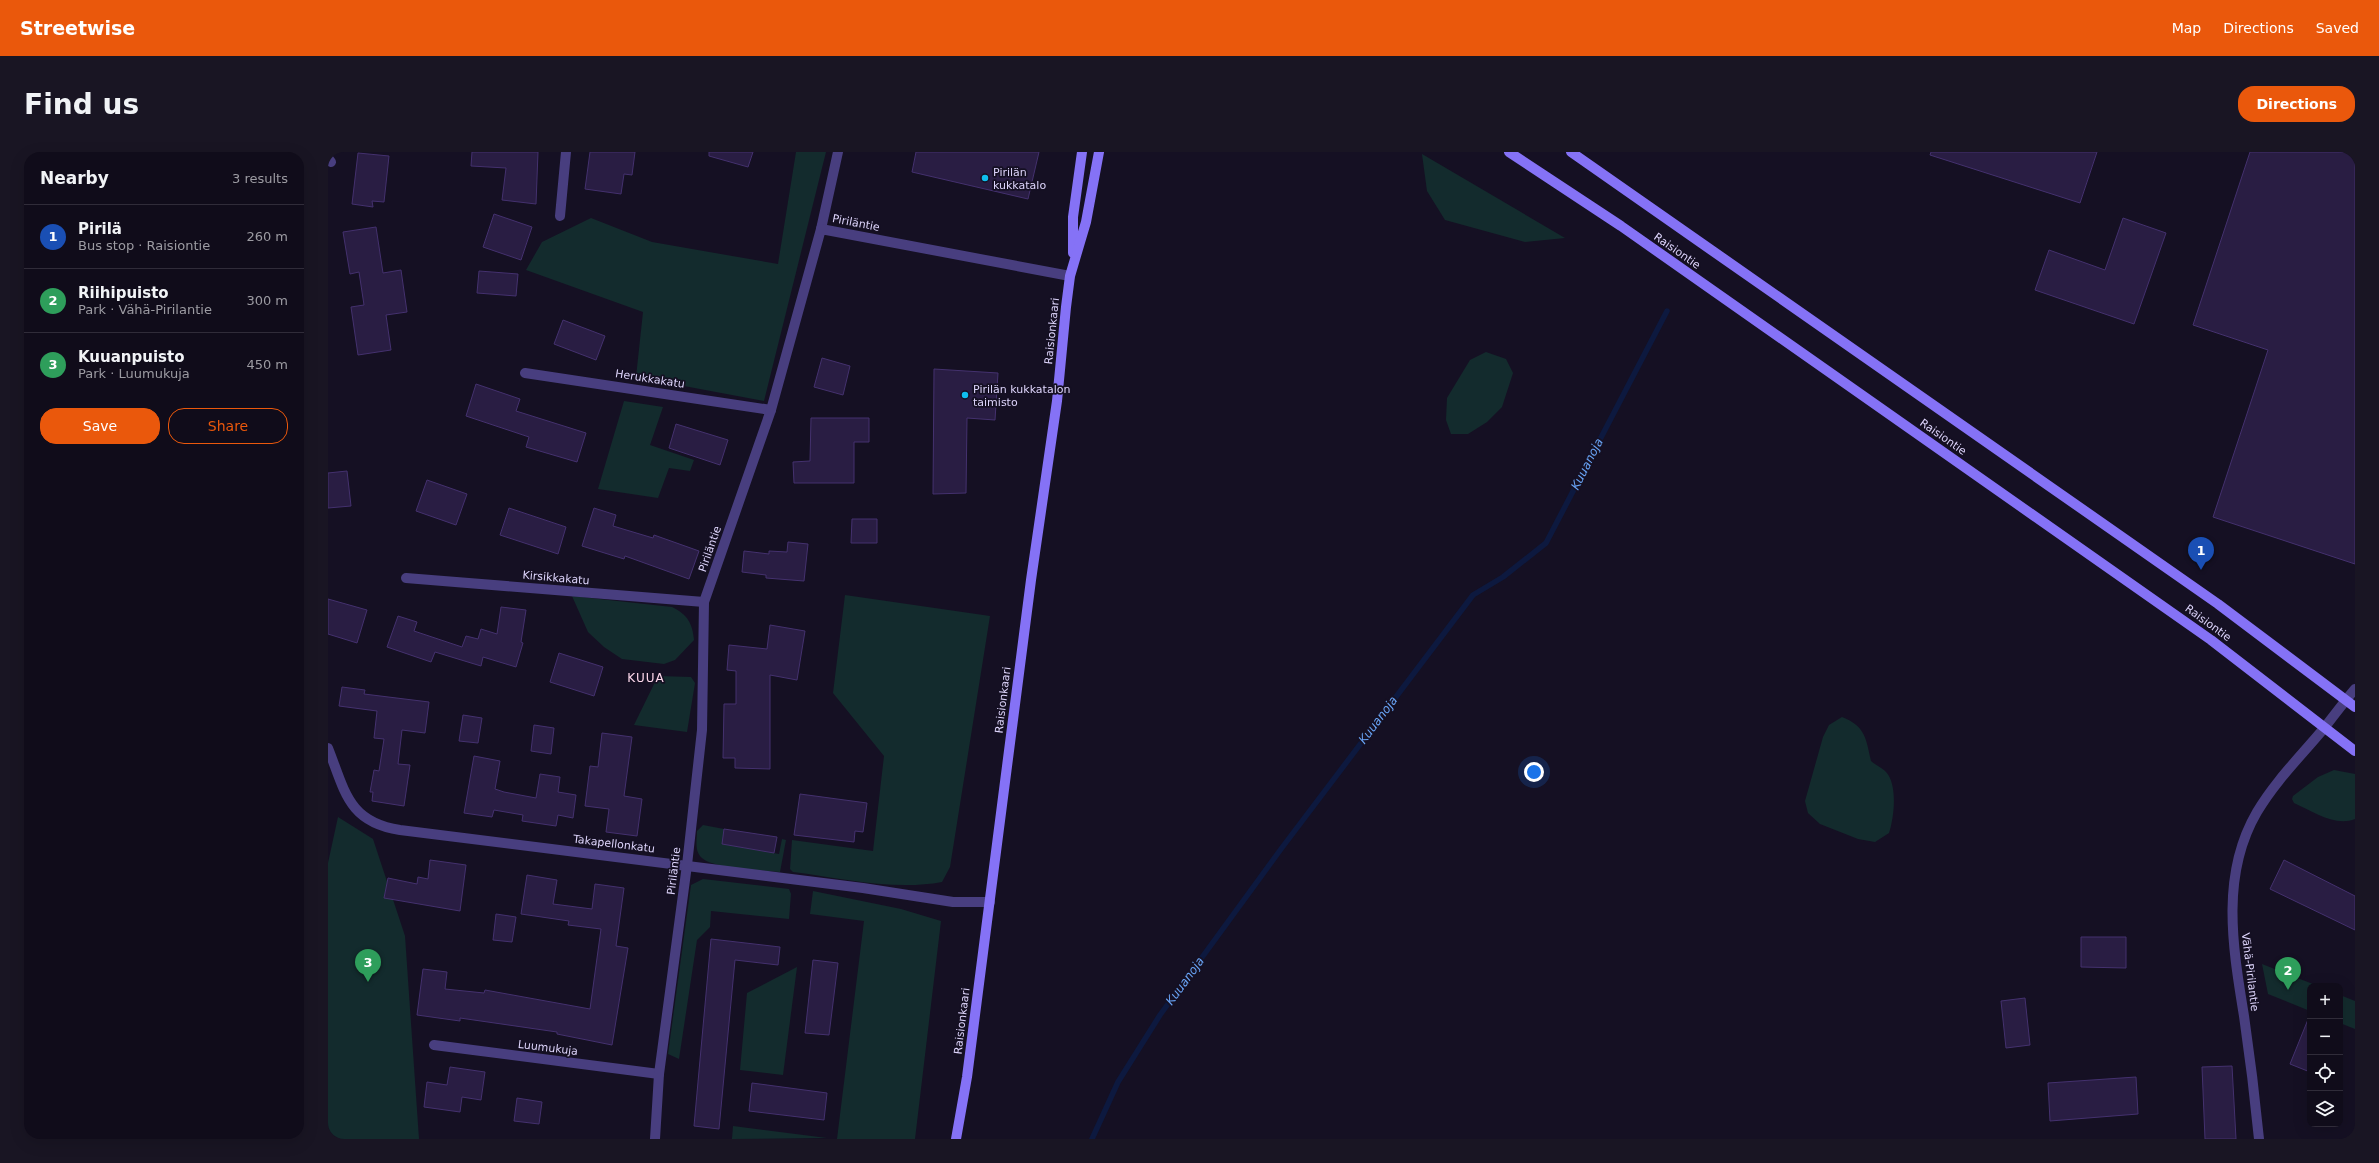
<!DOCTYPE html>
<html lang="en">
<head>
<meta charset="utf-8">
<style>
	:root { --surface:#100c1a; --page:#191523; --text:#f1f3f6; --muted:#9c9ba2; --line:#302c39; --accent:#ea580c }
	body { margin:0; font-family:"DejaVu Sans",sans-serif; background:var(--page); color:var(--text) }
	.controls { position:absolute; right:12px; bottom:12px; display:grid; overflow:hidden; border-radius:8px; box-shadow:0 4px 16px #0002 }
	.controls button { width:36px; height:36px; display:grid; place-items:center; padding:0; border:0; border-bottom:1px solid var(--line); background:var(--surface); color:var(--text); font:20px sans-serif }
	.you { position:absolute; left:1206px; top:620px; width:14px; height:14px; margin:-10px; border:3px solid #fff; border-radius:50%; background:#1a73e8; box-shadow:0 0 0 6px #1a73e833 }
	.badge { display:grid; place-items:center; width:26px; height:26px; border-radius:50%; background:var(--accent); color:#fff; font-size:13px; font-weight:700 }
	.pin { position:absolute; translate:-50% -33px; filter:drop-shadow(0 1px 2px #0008) }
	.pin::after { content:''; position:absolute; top:21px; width:14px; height:12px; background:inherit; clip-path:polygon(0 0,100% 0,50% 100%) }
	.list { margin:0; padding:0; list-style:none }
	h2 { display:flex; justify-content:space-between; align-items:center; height:52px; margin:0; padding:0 16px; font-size:17px }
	h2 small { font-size:13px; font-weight:400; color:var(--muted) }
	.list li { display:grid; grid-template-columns:26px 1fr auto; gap:12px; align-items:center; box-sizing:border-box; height:64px; padding:0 16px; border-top:1px solid var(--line) }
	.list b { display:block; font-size:15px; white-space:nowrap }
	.list p { margin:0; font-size:13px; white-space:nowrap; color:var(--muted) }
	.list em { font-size:13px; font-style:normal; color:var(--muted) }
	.actions { display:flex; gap:8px; padding:12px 16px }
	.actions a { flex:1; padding:9px 0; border:1px solid var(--accent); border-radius:16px; text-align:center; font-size:14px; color:var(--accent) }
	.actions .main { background:var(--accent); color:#fff }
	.icon { flex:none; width:22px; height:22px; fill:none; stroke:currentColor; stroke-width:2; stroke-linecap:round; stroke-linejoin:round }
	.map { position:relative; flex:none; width:2027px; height:987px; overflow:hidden; border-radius:16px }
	header { display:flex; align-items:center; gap:24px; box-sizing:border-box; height:56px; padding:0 20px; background:var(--accent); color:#fff }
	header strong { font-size:19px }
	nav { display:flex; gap:22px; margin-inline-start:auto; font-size:14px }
	.intro { display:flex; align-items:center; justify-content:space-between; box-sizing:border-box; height:96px; padding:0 24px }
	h1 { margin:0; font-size:28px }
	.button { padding:10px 18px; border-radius:16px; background:var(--accent); color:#fff; font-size:14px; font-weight:700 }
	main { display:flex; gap:24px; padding:0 24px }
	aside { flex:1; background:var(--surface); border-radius:16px; box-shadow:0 4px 16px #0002 }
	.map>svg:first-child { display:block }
	.green { fill:#132b2d }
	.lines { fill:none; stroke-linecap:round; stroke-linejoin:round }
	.stream { stroke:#0d193f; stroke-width:5.5 }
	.building { fill:#291d43; stroke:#44316e }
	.minor { stroke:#483e7f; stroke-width:10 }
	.secondary { stroke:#8572f6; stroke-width:10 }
	.poi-dot { fill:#0fbeee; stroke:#151023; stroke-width:1.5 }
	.labels { text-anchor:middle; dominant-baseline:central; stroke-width:3.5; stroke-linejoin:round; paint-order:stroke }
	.poi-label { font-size:11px; fill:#ded5fc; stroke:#151023; text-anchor:start }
	.street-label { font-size:11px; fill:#ded5fc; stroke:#151023 }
	.water-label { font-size:12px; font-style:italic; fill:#69a4f6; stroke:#151023 }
	.neighbourhood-label { font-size:12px; letter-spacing:1px; fill:#fcd7ea; stroke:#151023 }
</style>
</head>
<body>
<header>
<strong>Streetwise</strong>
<nav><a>Map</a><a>Directions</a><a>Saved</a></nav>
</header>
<div class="intro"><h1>Find us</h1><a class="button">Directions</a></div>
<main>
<aside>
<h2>Nearby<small>3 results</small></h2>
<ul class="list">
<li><span class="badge" style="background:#1a4fb4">1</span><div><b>Pirilä</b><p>Bus stop · Raisiontie</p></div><em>260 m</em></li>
<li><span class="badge" style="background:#2e9e5b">2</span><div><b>Riihipuisto</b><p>Park · Vähä-Pirilantie</p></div><em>300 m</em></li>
<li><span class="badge" style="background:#2e9e5b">3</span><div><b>Kuuanpuisto</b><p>Park · Luumukuja</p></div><em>450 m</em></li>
</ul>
<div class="actions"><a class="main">Save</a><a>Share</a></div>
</aside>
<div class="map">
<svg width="2027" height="987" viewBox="0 0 2027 987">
	<rect width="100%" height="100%" fill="#151023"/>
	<!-- green -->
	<g class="green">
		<polygon points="468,0 498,0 436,249 308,225 315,160 198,118 214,90 263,66 324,90 450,112"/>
		<polygon points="1094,2 1237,86 1197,90 1117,68 1099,39"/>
		<polygon points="1158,200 1178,207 1185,221 1174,255 1159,270 1140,282 1123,282 1118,268 1119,246 1142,208"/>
		<polygon points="296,249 335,255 322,293 366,308 362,319 341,316 330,346 270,337"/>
		<path d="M 517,443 L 662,464 L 622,715 L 614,730 C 566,739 513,726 465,720 L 462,717 L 464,688 L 545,699 L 556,604 L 505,541 Z"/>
		<path d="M 244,444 L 344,455 C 360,463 364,471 366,488 L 347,508 L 336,512 L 294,507 L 276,495 L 260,480 Z"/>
		<polygon points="330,524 363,525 367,531 359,580 306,573"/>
		<path d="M 1514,565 C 1537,574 1538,586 1543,609 C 1547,613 1555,616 1558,620 C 1570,633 1566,666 1561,681 L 1547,690 L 1530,687 L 1492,672 L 1480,661 L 1477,649 L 1495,585 L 1501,573 Z"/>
		<path d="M 2006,618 L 2027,622 L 2027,667 C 2007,675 1984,659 1966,651 L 1964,647 L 1965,644 L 1990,625 Z"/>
		<polygon points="10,665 45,687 77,784 91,987 0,987 0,711"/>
		<path d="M 375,673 L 396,677 L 394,692 L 451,702 L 454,687 L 458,688 L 452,720 C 435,718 386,717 374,706 C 366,699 369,688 369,679 Z"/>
		<polygon points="375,727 461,737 463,742 461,767 383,759 382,775 369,788 351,907 340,902 363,733"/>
		<polygon points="485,739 573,757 613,769 587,987 509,987 536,769 482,762"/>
		<polygon points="1934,812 1990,834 1982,834 1982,859 1940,842"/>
		<polygon points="469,815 455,923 412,918 419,841"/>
		<polygon points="2012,843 2027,849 2027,877 2012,871"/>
		<polygon points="405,974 499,986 404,987"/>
	</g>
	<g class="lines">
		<!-- stream -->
		<polyline class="stream" points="764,987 790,930 832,863 953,697 1145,443 1175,425 1218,391 1339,159"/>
	</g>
	<!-- building -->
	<g class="building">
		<polygon points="144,0 210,0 208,52 174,48 178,16 143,14"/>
		<polygon points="262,0 307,0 304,23 296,22 293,42 257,37"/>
		<polygon points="381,0 425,0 420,15 381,4"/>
		<polygon points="588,0 711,0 700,47 584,20"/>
		<polygon points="1603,0 1769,0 1752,51 1602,3"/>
		<polygon points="1922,0 2027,0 2027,412 1885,365 1940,198 1865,173"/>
		<polygon points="30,1 61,4 56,50 44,49 45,55 24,52"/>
		<polygon points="166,62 204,75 193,108 155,95"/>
		<polygon points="1795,66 1838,81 1806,172 1707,138 1721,98 1777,118"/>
		<polygon points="48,75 55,121 73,118 79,160 58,163 63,198 30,203 23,155 36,153 31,120 22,122 15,80"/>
		<polygon points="151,119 190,122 188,144 149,141"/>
		<polygon points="235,168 277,184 268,208 226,192"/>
		<polygon points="494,206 522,214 515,243 486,235"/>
		<polygon points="606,217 670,221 667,268 639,266 638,341 605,342"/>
		<polygon points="148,232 192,247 188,259 258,281 249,310 198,295 201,285 138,264"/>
		<polygon points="483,266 541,266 541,290 526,290 526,331 466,331 465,310 482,309"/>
		<polygon points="348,272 400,288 392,313 341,296"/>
		<polygon points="19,319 23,354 0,356 0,321"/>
		<polygon points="99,328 139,342 128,373 88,359"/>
		<polygon points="181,356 238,375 230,402 172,383"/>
		<polygon points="266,356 288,363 285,374 325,386 326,383 371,399 361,427 297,404 296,407 254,394"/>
		<polygon points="524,367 549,367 549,391 523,391"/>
		<polygon points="460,390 480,392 476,429 438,426 438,423 414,420 416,399 441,402 441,399 459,400"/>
		<polygon points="0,447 39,458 29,491 0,482"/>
		<polygon points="173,455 198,458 193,490 195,491 188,515 155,505 153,514 107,500 103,510 59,495 70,464 89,470 86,479 134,495 138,484 150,487 153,477 169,482"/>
		<polygon points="442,473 477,479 469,528 442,523 442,617 407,616 407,606 395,606 396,552 408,552 408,519 399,518 401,493 439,497"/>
		<polygon points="231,501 275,515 266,544 222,530"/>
		<polygon points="14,535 37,538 36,542 101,550 97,581 74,578 70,612 82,613 76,654 44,649 45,640 42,640 46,618 51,619 56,587 46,586 49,559 11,554"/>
		<polygon points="135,563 154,566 150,591 131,589"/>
		<polygon points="206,573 226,576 223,602 203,599"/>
		<polygon points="274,581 304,585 296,644 314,647 309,684 278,680 281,657 257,654 262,614 270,615"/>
		<polygon points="146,604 172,609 167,637 176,640 208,646 212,622 232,625 230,640 248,643 245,666 230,663 228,674 194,669 195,663 166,658 164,665 136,661"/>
		<polygon points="472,642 539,651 535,680 527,679 526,690 466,683"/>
		<polygon points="396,677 449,685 446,701 394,692"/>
		<polygon points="102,708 138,713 132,759 56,746 60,726 89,732 90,725 100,727"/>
		<polygon points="1956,708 2027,744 2027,778 1942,737"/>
		<polygon points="199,723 229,728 225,752 264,757 267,732 296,736 288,794 300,796 284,893 229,882 229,880 132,866 132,869 89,863 95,817 119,820 117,837 156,841 157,838 262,857 273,777 240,773 241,769 193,762"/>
		<polygon points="168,762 188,765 184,790 165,788"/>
		<polygon points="1753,785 1798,785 1798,816 1753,815"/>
		<polygon points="383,787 452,795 450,813 407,808 391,977 366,974"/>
		<polygon points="485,808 510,811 501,883 477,881"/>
		<polygon points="1697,846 1702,893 1678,896 1673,849"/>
		<polygon points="1981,865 1982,865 1982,920 1962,912"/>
		<polygon points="1904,914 1908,987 1877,987 1874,915"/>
		<polygon points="122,915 157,920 153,948 134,945 132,960 96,955 99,930 119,933"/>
		<polygon points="1808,925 1810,962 1722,969 1720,931"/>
		<polygon points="424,931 499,941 496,968 421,959"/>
		<polygon points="189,946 214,950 211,972 186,969"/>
	</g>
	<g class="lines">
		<!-- minor -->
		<g class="minor">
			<polyline points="0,6 3,10"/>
			<polyline points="232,64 238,0"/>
			<polyline points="493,77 510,0"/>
			<polyline points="197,221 443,258"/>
			<polyline points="78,426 376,450"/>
			<path d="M 0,596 C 17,639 20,670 72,678 L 535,736 L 625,750 L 662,750"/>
			<polyline points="106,893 331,922"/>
			<polyline points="327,987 331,922 359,713 374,578 376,450 443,258 493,77 742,124"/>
			<path d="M 1931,987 C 1927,946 1922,905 1916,864 C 1905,796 1892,723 1929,660 C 1948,628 1974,603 1997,575 C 2007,562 2017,549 2027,537"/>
		</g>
		<!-- secondary -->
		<g class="secondary">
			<polyline points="1181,0 1293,74 1883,488 2027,599"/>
			<polyline points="1243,0 1890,452 2027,555"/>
			<polyline points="745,101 745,65 754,0"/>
			<polyline points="628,987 639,925 703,428 729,249 738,155 742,124 758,70 771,0"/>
		</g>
	</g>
	<!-- markers -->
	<g class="poi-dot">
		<circle cx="657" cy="26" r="4"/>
		<circle cx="637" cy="243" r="4"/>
	</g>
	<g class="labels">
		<!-- poi labels -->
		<g class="poi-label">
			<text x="665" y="20">Pirilän<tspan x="665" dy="13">kukkatalo</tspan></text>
			<text x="645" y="237">Pirilän kukkatalon<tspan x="645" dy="13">taimisto</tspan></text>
		</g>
		<!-- street labels -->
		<g class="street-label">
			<text transform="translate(528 71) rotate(11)">Piriläntie</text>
			<text transform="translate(1349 99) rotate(35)">Raisiontie</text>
			<text transform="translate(724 179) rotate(-84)">Raisionkaari</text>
			<text transform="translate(322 227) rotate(9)">Herukkakatu</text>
			<text transform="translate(1615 285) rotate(35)">Raisiontie</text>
			<text transform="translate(382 397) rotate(-71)">Piriläntie</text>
			<text transform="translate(228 426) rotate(5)">Kirsikkakatu</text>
			<text transform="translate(1880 471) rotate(36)">Raisiontie</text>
			<text transform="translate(675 548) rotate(-83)">Raisionkaari</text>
			<text transform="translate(286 692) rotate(7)">Takapellonkatu</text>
			<text transform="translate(346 719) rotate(-83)">Piriläntie</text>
			<text transform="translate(1922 820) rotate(83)">Vähä-Pirilantie</text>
			<text transform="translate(634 869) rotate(-83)">Raisionkaari</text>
			<text transform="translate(220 896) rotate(7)">Luumukuja</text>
		</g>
		<!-- water labels -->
		<g class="water-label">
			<text transform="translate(1259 312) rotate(-63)">Kuuanoja</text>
			<text transform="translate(1050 568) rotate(-53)">Kuuanoja</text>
			<text transform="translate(857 829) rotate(-54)">Kuuanoja</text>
		</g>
		<!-- neighbourhood labels -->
		<g class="neighbourhood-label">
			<text x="318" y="526">KUUA</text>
		</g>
	</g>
</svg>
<div class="controls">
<button>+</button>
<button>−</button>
<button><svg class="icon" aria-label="locate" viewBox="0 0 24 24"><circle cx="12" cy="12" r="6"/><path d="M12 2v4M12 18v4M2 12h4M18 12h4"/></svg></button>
<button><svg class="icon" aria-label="layers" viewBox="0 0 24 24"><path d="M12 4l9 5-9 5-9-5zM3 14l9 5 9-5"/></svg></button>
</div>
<div class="you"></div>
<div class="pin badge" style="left:1873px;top:418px;background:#1a4fb4">1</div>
<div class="pin badge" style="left:1960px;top:838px;background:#2e9e5b">2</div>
<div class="pin badge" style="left:40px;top:830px;background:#2e9e5b">3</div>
</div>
</main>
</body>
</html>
